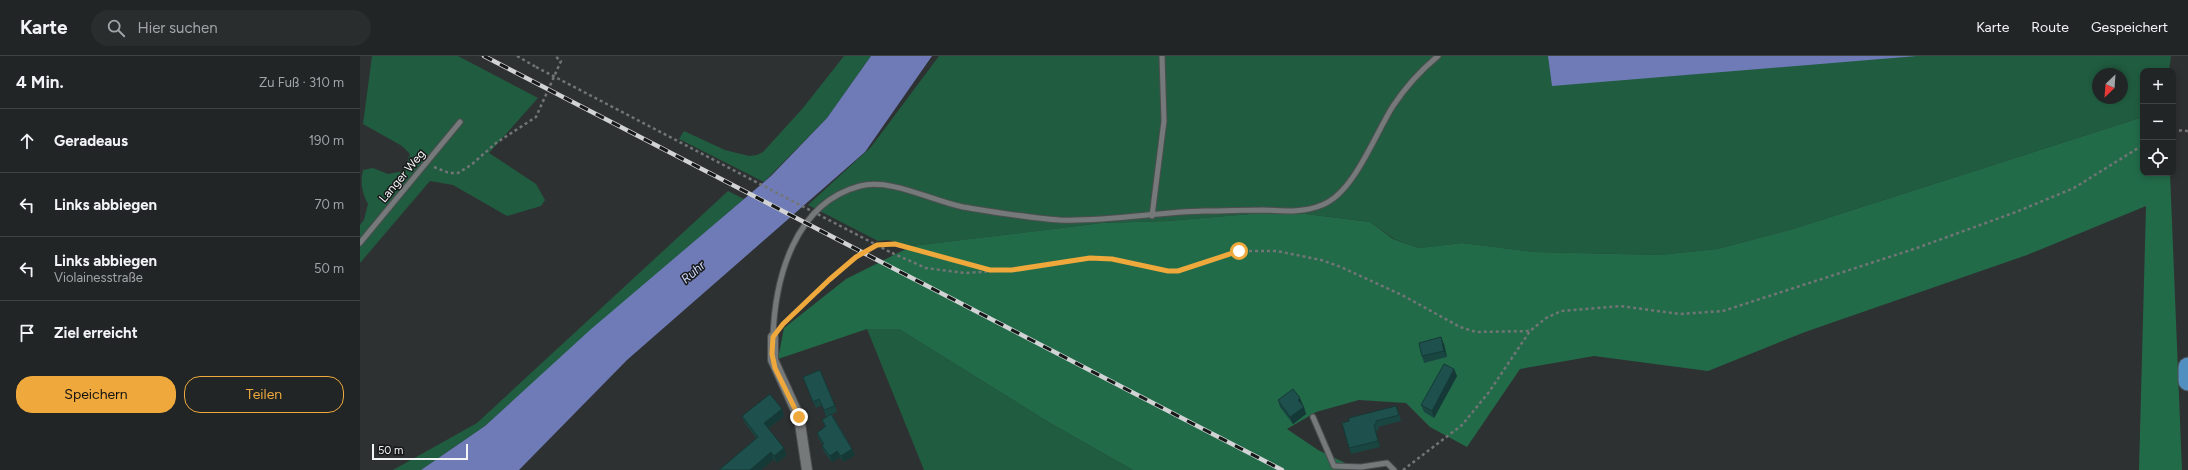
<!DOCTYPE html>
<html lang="de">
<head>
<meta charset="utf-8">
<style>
	:root { --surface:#222526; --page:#2a2d2e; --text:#f1f3f6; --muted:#a2a5a7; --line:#3f4243; --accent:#eea83c }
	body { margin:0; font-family:Figtree,sans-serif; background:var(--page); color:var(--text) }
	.controls { position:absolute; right:12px; top:12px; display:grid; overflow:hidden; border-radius:8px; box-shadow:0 2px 6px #0003 }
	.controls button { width:36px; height:36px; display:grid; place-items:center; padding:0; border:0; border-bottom:1px solid var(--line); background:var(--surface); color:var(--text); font:20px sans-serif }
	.compass { position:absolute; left:1732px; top:12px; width:36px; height:36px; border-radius:50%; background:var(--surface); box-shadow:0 2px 6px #0003; rotate:205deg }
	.scale { position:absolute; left:12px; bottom:10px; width:96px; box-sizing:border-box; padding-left:4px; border:2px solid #f2f4f5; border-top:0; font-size:11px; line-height:14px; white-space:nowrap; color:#f2f4f5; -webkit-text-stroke:3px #171919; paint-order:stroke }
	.stop { position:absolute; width:12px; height:12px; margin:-9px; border:3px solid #eea83c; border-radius:50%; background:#fff }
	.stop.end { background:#eea83c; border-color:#fff; box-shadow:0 1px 4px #0008 }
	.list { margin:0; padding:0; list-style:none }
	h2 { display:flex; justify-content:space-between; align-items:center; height:52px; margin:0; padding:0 16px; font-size:17px }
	h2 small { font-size:13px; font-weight:400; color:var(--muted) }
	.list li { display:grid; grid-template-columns:26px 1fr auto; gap:12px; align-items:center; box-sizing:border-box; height:64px; padding:0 16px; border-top:1px solid var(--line) }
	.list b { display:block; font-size:15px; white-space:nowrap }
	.list p { margin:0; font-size:13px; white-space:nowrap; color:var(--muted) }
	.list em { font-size:13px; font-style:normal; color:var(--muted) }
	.actions { display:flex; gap:8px; padding:12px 16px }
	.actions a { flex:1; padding:9px 0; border:1px solid var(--accent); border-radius:16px; text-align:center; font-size:14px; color:var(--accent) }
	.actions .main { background:var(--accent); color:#111 }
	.icon { flex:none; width:22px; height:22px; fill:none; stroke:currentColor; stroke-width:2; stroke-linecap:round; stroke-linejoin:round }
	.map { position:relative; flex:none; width:1828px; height:414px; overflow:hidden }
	header { display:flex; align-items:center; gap:24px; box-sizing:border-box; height:56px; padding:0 20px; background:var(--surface); border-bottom:1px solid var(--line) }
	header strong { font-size:19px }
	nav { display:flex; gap:22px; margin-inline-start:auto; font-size:14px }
	.search { width:280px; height:36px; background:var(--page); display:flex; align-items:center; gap:10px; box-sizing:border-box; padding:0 14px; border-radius:22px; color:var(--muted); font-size:15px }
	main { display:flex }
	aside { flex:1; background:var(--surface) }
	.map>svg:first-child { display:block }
	.green { fill:#205c40; fill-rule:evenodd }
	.forest { fill:#226b49 }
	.water { fill:#6f7bb6 }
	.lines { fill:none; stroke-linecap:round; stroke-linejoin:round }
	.lane-casing { stroke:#4b4e4f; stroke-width:7 }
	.street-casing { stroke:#4b4e4f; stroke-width:12 }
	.highway-casing { stroke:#4b4e4f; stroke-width:21 }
	.path { stroke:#727576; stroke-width:2.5; stroke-dasharray:3 3; stroke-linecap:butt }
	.lane { stroke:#75797a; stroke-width:5 }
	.street { stroke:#75797a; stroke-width:10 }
	.highway { stroke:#528fc1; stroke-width:19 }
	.rail-casing { stroke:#d1d3d4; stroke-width:4.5 }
	.rail { stroke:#171919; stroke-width:3; stroke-dasharray:9; stroke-linecap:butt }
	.path-bridge { stroke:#727576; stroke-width:2.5; stroke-dasharray:3 3; stroke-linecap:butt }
	.wall { fill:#1a4642 }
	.shaded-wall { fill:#153936 }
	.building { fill:#1e514d; stroke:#153936 }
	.route { stroke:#eea83c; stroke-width:5 }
	.labels { text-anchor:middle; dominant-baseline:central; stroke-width:3; stroke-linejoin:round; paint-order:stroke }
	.street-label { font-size:12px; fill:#f2f4f5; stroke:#171919 }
	.water-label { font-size:13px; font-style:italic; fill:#ccd5f7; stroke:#171919 }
</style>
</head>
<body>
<header>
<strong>Karte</strong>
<div class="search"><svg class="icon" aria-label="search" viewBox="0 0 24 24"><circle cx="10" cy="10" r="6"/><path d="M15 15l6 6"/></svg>Hier suchen</div>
<nav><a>Karte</a><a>Route</a><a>Gespeichert</a></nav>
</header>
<main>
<aside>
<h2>4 Min.<small>Zu Fuß · 310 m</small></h2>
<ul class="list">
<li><svg class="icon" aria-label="ahead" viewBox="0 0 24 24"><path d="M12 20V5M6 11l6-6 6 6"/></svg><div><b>Geradeaus</b></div><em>190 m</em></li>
<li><svg class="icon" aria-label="left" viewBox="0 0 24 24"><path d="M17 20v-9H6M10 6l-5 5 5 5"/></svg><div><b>Links abbiegen</b></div><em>70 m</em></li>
<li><svg class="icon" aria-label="left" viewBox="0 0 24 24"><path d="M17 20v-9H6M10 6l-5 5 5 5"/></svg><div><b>Links abbiegen</b><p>Violainesstraße</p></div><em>50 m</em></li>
<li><svg class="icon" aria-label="arrive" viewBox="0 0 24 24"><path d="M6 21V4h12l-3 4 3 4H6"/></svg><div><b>Ziel erreicht</b></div></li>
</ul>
<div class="actions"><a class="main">Speichern</a><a>Teilen</a></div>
</aside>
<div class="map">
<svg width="1828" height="414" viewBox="0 0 1828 414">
	<rect width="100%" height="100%" fill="#2e3132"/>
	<!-- green -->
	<g class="green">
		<path d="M 12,0 L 98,0 L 178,42 L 129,97 L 176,128 L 185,144 L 181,150 L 147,160 L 93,129 L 70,125 L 0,207 L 0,169 L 4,164 L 8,148 C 2,137 0,126 3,114 L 13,112 L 28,118 L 44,115 L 50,98 L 42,90 L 3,68 Z"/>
		<polygon points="484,0 511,0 467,62 404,126 319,83 324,75 365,94 389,100 397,99 403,96 443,52"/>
		<path d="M 579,0 L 1811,0 L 1809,15 L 1783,15 L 1783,61 L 1430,174 L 1357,193 L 1299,199 L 1175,196 L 1102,187 L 1059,192 L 1034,183 L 1010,166 L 946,158 L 902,157 L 808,165 L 742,167 L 552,190 L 528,184 L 518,185 L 448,149 L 511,91 ZM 1738,18 L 1762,18 L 1762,42 L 1738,42 Z"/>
		<polygon points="368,135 384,143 243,264 125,370 61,414 33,414 117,367"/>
		<polygon points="507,273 539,273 690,367 773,414 564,414"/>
	</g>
	<!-- forest -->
	<polygon class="forest" points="1783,61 1783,117 1810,117 1822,414 1779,414 1786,150 1667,199 1445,276 1348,315 1234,300 1160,313 1107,391 1070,371 1046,347 999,344 956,356 927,373 958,394 1000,414 773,414 690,367 539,273 507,273 418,303 424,272 486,223 552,190 742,167 808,165 902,157 946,158 1010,166 1033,183 1059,192 1102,187 1175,196 1299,199 1357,193 1430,174"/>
	<!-- water -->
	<g class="water">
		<polygon points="511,0 572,0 505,96 267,304 159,414 61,414 125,370 230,274 411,120 467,62"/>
		<polygon points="1188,0 1557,0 1192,30"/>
	</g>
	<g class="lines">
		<!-- lane casing -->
		<g class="lane-casing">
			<g id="lane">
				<polyline points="792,160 804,65 802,0"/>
				<polyline points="0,187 100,66"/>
				<path d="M 413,281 C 415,221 435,147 500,130 C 531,122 572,145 603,151 C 634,156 669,162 700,164 C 748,166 796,156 844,155 C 864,155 884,154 904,154 C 924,155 943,157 962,149 C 994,137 1015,78 1033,50 C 1045,32 1061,14 1078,0"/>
				<polyline points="953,361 974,410 1001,411 1027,407 1034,414"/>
			</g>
		</g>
		<!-- street casing -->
		<g class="street-casing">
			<polyline id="street" points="413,281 413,304 439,361 447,414"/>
		</g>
		<!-- highway casing -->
		<g class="highway-casing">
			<polyline id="highway" points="1828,311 1828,325"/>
		</g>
		<!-- path -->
		<g class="path">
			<polyline points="157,0 176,11"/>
			<polyline points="1813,74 1828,75"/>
			<polyline points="74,111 89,117 98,117 111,109 136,87 176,61 201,5 195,0"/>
			<polyline points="532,197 566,212 605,217 652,214 729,202 752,203 808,215 818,215 879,195 917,195 961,204 981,211 1042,239 1100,271 1116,276 1170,275"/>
			<polyline points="422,269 496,201 517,189 535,188 628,213"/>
			<polyline points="1043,414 1102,369 1129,336 1170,275 1186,262 1201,255 1260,250 1320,258 1363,255 1554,193 1656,156 1714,132 1783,89"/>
		</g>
		<!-- lane -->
		<use href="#lane" class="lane"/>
		<!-- street -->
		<use href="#street" class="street"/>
		<!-- highway -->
		<use href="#highway" class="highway"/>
		<!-- rail casing -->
		<g class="rail-casing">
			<polyline id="rail" points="124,0 922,414"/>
		</g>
		<!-- rail -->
		<use href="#rail" class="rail"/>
		<!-- path-bridge -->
		<polyline class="path-bridge" points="176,11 532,197"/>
	</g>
	<!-- wall -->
	<g class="wall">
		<polygon points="1084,288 1087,301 1064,307 1062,300"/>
		<polygon points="1094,313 1097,320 1074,362 1064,356 1061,349"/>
		<polygon points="443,321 475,350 477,356 472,358 492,393 495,399 483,406 480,401 472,406 464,396 462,390 463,389 459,383 457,377 465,371 462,364 470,359 466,361 462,349 456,352"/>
		<polygon points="918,344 943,349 946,358 933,368 920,351"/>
		<polygon points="422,353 424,360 408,373 427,399 417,407 414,403 401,414 359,414 397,383 385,367 382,360"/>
		<polygon points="1039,357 1041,365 1018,371 1019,374 1016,375 1020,391 991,398 989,392 989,365"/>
	</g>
	<!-- shaded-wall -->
	<g class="shaded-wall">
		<polygon points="1081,281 1084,288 1087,301 1084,295"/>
		<polygon points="1094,313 1097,320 1074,362 1072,355"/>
		<polygon points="940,342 943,349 941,351 938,344"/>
		<polygon points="944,351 946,358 933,368 930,361"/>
		<polygon points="422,353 424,360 406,374 404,367"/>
		<polygon points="1014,369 1016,375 1020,391 1018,385"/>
		<polygon points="424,392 427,399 417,407 414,400"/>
		<polygon points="492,393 495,399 483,406 481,400"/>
		<polygon points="477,395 480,401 472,406 470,400"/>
		<polygon points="411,396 414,403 401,414 390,414"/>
	</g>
	<!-- building -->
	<g class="building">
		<polygon points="1081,281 1084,295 1062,300 1059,287"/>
		<polygon points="1084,308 1094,313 1072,355 1061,349"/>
		<polygon points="460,314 475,350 464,354 459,343 453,346 443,321"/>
		<polygon points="933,333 940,342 938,344 944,351 930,361 918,344"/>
		<polygon points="410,338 422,353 404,367 424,392 414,400 411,396 390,414 359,414 398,381 382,360"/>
		<polygon points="1036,350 1039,359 1016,365 1016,368 1014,369 1018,385 989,392 982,367 989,365 989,362"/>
		<polygon points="471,358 492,393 481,400 477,395 470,400 462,390 464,388 457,377 466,370 462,364"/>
	</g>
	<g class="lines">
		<!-- route -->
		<polyline class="route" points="439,361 415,312 412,298 413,281 423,268 469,224 496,201 517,189 535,188 630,214 652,214 730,202 752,203 808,215 818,215 879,195"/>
	</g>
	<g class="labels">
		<!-- street labels -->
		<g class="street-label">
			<text transform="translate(42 120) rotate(-50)">Langer Weg</text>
		</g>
		<!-- water labels -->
		<g class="water-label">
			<text transform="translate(333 216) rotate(-41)">Ruhr</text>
		</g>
	</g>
</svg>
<div class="controls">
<button>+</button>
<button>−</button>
<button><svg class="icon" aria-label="locate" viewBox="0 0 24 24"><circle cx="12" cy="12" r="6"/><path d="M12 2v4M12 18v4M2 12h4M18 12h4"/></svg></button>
</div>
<svg class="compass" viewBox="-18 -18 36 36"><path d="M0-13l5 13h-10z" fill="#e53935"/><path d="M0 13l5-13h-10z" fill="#a2a5a7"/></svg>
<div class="scale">50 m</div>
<div class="stop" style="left:879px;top:195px"></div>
<div class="stop end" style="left:439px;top:361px"></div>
</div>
</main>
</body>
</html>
